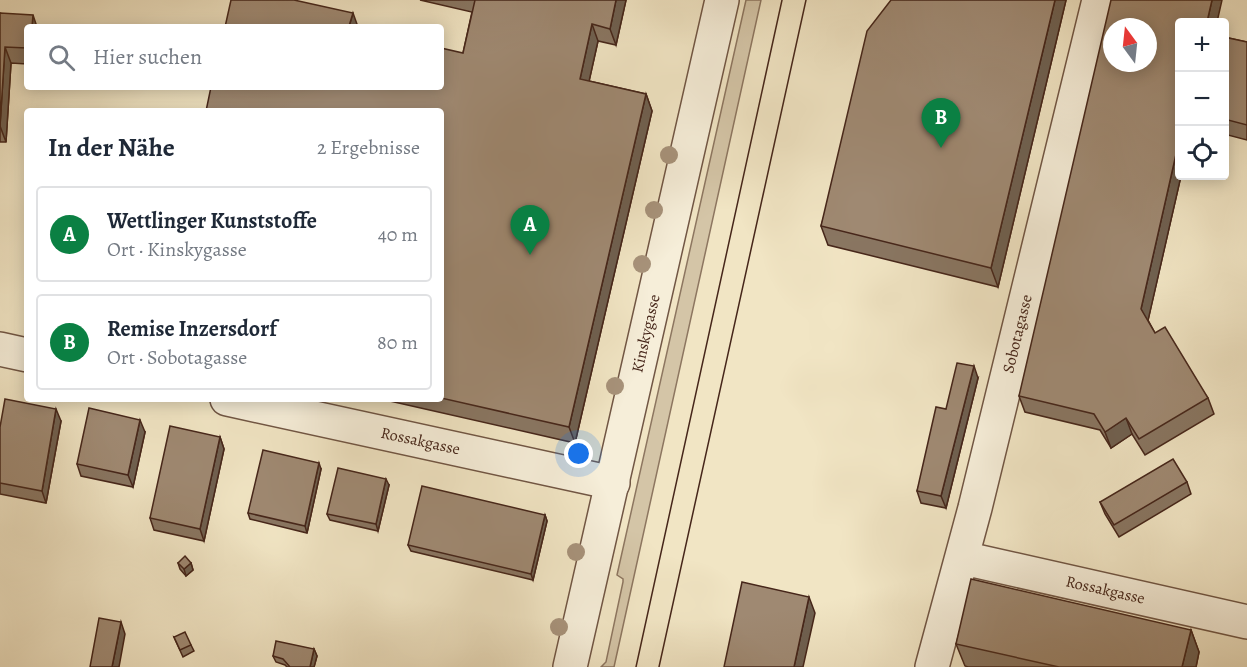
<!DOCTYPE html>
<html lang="de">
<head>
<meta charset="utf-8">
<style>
	:root { --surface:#fff; --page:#f6f6f7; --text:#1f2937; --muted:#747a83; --line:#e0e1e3; --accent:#0b8043 }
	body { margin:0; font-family:Alegreya,serif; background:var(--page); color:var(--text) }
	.controls { position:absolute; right:18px; top:18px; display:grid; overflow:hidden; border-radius:6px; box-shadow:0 3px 15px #0003 }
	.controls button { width:54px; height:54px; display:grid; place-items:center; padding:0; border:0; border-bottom:2px solid var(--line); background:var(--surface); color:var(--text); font:30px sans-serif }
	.compass { position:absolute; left:1103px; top:18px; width:54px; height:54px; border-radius:50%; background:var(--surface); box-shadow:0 3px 15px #0003; rotate:345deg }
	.you { position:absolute; left:579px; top:454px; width:21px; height:21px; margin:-15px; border:4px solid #fff; border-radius:50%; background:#1a73e8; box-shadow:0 0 0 9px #1a73e833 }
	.badge { display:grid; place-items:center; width:39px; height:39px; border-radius:50%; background:var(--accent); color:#fff; font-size:20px; font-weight:700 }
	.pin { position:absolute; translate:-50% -50px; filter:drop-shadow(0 2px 3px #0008) }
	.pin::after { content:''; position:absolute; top:32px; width:21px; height:18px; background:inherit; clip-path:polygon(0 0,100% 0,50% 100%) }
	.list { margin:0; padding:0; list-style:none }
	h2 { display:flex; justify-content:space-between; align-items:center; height:78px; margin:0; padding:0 24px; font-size:26px }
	h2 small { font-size:20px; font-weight:400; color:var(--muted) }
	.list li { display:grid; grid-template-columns:39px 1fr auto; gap:18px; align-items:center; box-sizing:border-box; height:96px; margin:0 12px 12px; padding:0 12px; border:2px solid var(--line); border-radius:6px }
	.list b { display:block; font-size:22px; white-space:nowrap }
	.list p { margin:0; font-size:20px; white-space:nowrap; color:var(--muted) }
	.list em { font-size:20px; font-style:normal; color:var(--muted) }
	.icon { flex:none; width:33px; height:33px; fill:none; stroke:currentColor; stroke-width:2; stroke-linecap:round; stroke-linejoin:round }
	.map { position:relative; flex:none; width:1247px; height:667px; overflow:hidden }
	.search { position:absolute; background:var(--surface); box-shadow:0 3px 15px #0003; left:24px; top:24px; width:420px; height:66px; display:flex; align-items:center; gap:15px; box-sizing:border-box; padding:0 21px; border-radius:6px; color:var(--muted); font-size:22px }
	.panel { position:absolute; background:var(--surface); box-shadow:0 3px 15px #0003; left:24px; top:108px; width:420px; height:294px; border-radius:6px }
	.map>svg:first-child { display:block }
	.green { fill:#d4c5a7; stroke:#8d7660; stroke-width:1.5 }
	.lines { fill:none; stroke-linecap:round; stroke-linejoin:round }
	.minor-casing { stroke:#715644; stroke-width:36 }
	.minor { stroke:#f6eed9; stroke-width:33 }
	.tram { stroke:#46261a; stroke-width:1.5 }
	.tree { fill:#a7927a }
	.wall { fill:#897662; stroke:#46261a; stroke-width:1.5 }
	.shaded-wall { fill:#6f6050; stroke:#46261a; stroke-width:1.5 }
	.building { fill:#9f8972; stroke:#46261a; stroke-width:1.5; fill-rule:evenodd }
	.labels { text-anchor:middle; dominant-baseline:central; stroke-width:4.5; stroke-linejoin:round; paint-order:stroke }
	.street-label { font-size:16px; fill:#46261a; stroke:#f6eed9 }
</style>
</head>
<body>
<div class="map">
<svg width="1247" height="667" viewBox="0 0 1247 667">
	<rect width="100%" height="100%" fill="#f1e5c4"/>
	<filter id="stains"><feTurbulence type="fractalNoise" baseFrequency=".00333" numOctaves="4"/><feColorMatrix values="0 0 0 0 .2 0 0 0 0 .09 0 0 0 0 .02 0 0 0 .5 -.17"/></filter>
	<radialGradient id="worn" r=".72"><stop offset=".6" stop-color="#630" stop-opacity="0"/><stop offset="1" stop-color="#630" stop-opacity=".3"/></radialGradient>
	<!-- green -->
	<polygon class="green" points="746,0 761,0 614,667 601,667 606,662 623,582 623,579 617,575"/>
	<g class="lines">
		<!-- minor casing -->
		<g class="minor-casing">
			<g id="minor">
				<polyline points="0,349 27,355"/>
				<path id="s1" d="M 227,399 L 613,483"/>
				<path id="s2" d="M 963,558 L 1247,622"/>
				<path id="s3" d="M 570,667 L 722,0"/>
				<path id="s4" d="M 932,667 L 975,508 L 1099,0"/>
			</g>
		</g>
		<!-- minor -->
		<use href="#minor" class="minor"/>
		<!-- tram -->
		<g class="tram">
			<polyline points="636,667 782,0"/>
			<polyline points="659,667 806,0"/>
		</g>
	</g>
	<!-- trees -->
	<g class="tree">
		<circle cx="669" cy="155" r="9"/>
		<circle cx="654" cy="210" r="9"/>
		<circle cx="642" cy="264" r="9"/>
		<circle cx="615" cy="386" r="9"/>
		<circle cx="576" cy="552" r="9"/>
		<circle cx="559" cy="627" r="9"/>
	</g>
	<!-- wall -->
	<g class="wall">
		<polygon points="420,0 626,0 616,45 598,41 589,81 646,94 652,111 575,443 381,399 441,399 441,111 463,53 472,12"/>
		<polygon points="891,0 1066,0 998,287 828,245 821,226"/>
		<polygon points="0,13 27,27 27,64 11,63 6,142 0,142"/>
		<polygon points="1179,22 1179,176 1181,176 1148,320 1155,333 1208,398 1214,414 1145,455 1132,434 1111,448 1100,430 1025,412 1019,396"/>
		<polygon points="1224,37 1247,42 1247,140 1224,134"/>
		<polygon points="978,378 946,508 921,503 917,491 946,409"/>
		<polygon points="61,421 46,503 0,494 0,427"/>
		<polygon points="145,432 133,487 81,476 77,464"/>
		<polygon points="220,437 224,449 204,541 154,530 150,518"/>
		<polygon points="321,469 307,533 250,519 248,513"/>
		<polygon points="1187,482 1191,494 1119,537 1105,514 1100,502"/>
		<polygon points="389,485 378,531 330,520 327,514"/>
		<polygon points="545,515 547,521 533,580 411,551 408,545"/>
		<polygon points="178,563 191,563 193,570 186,576 180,569"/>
		<polygon points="1191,630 1199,652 1196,667 968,667 965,666 956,644"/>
		<polygon points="174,637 191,645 194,651 183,657"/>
		<polygon points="314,649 317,656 314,667 287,667 285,665 276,662 273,656"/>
	</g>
	<!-- shaded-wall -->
	<g class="shaded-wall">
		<polygon points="616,0 626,0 616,45 610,29"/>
		<polygon points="1055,0 1066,0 998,287 991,268"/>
		<polygon points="1212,0 1222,0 1217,22 1207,22"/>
		<polygon points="353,13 358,27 349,27"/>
		<polygon points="33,15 37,27 32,27"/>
		<polygon points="592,24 598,41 586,95 580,79"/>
		<polygon points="5,47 11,63 6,142 0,126"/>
		<polygon points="646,94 652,111 575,443 569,427"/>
		<polygon points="1179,141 1179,176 1181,176 1147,325 1141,309"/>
		<polygon points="974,366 978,378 946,508 941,496"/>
		<polygon points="56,409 61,421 46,503 42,491"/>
		<polygon points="1126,418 1132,434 1111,448 1105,432"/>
		<polygon points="140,420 145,432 133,487 128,475"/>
		<polygon points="220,437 224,449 204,541 200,529"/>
		<polygon points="319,463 321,469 307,533 305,526"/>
		<polygon points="386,479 389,485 378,531 376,524"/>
		<polygon points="545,515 547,521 533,580 531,574"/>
		<polygon points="191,563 193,570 186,576 184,569"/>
		<polygon points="809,597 815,613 803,667 794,667"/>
		<polygon points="121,622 125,634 119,667 112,667"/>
		<polygon points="1191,630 1199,652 1196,667 1182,667"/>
		<polygon points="314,649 317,656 314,667 310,667"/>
	</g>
	<!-- building -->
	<g class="building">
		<polygon points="231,0 294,0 353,13 349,26 352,27 225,27"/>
		<polygon points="475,0 616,0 610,29 592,24 580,79 646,94 569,427 441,398 441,111 206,111 211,87 441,87 441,48 463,53"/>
		<polygon points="891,0 1055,0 991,268 821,226 867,31"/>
		<path d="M 1111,0 L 1212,0 L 1207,22 L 1179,22 L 1179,141 L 1141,309 L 1155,333 L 1165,327 L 1208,398 L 1139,439 L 1126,418 L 1105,432 L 1094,414 L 1019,396 ZM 1112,27 L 1148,27 L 1148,63 L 1112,63 Z"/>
		<polygon points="0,13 33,15 32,27 27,27 27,48 5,47 0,126"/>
		<polygon points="1224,37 1247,42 1247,125 1224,119"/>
		<polygon points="957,363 974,366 941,496 917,491 936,407 946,409"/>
		<polygon points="5,399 56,409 42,491 0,483 0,427"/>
		<polygon points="89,408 140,420 128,475 77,464"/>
		<polygon points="170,426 220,437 200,529 150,518"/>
		<polygon points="263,450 319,463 305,526 248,513"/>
		<polygon points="1173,459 1187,482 1114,525 1100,502"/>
		<polygon points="338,468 386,479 376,524 327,514"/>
		<polygon points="422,486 545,515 531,574 408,545"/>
		<polygon points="185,556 191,563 184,569 178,563"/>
		<polygon points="971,579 1191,630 1182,667 1059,667 956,644"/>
		<polygon points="742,582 809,597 794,667 724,667"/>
		<polygon points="99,618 121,622 112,667 90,667"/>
		<polygon points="185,632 191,645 180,650 174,637"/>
		<polygon points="276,641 314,649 310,667 290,667 283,659 273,656"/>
	</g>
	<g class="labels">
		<!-- street labels -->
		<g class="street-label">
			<text stroke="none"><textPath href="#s3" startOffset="342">Kinskygasse</textPath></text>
			<text stroke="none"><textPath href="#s4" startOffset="344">Sobotagasse</textPath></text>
			<text stroke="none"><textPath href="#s1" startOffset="198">Rossakgasse</textPath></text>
			<text stroke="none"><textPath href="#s2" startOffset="146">Rossakgasse</textPath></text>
		</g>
	</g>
	<rect width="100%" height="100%" filter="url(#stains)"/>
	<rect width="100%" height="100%" fill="url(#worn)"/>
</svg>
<div class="controls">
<button>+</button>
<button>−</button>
<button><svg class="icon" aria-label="locate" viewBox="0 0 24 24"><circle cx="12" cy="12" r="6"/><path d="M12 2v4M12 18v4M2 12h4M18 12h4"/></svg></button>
</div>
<svg class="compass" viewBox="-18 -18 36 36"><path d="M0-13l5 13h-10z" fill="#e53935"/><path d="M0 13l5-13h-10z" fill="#747a83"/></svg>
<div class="you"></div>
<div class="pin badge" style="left:530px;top:255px">A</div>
<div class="pin badge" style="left:941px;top:148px">B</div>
<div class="search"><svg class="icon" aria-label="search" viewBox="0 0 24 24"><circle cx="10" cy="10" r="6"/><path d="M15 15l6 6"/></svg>Hier suchen</div>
<section class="panel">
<h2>In der Nähe<small>2 Ergebnisse</small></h2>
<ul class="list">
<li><span class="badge">A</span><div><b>Wettlinger Kunststoffe</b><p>Ort · Kinskygasse</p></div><em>40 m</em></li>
<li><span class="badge">B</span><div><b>Remise Inzersdorf</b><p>Ort · Sobotagasse</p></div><em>80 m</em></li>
</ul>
</section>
</div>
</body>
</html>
